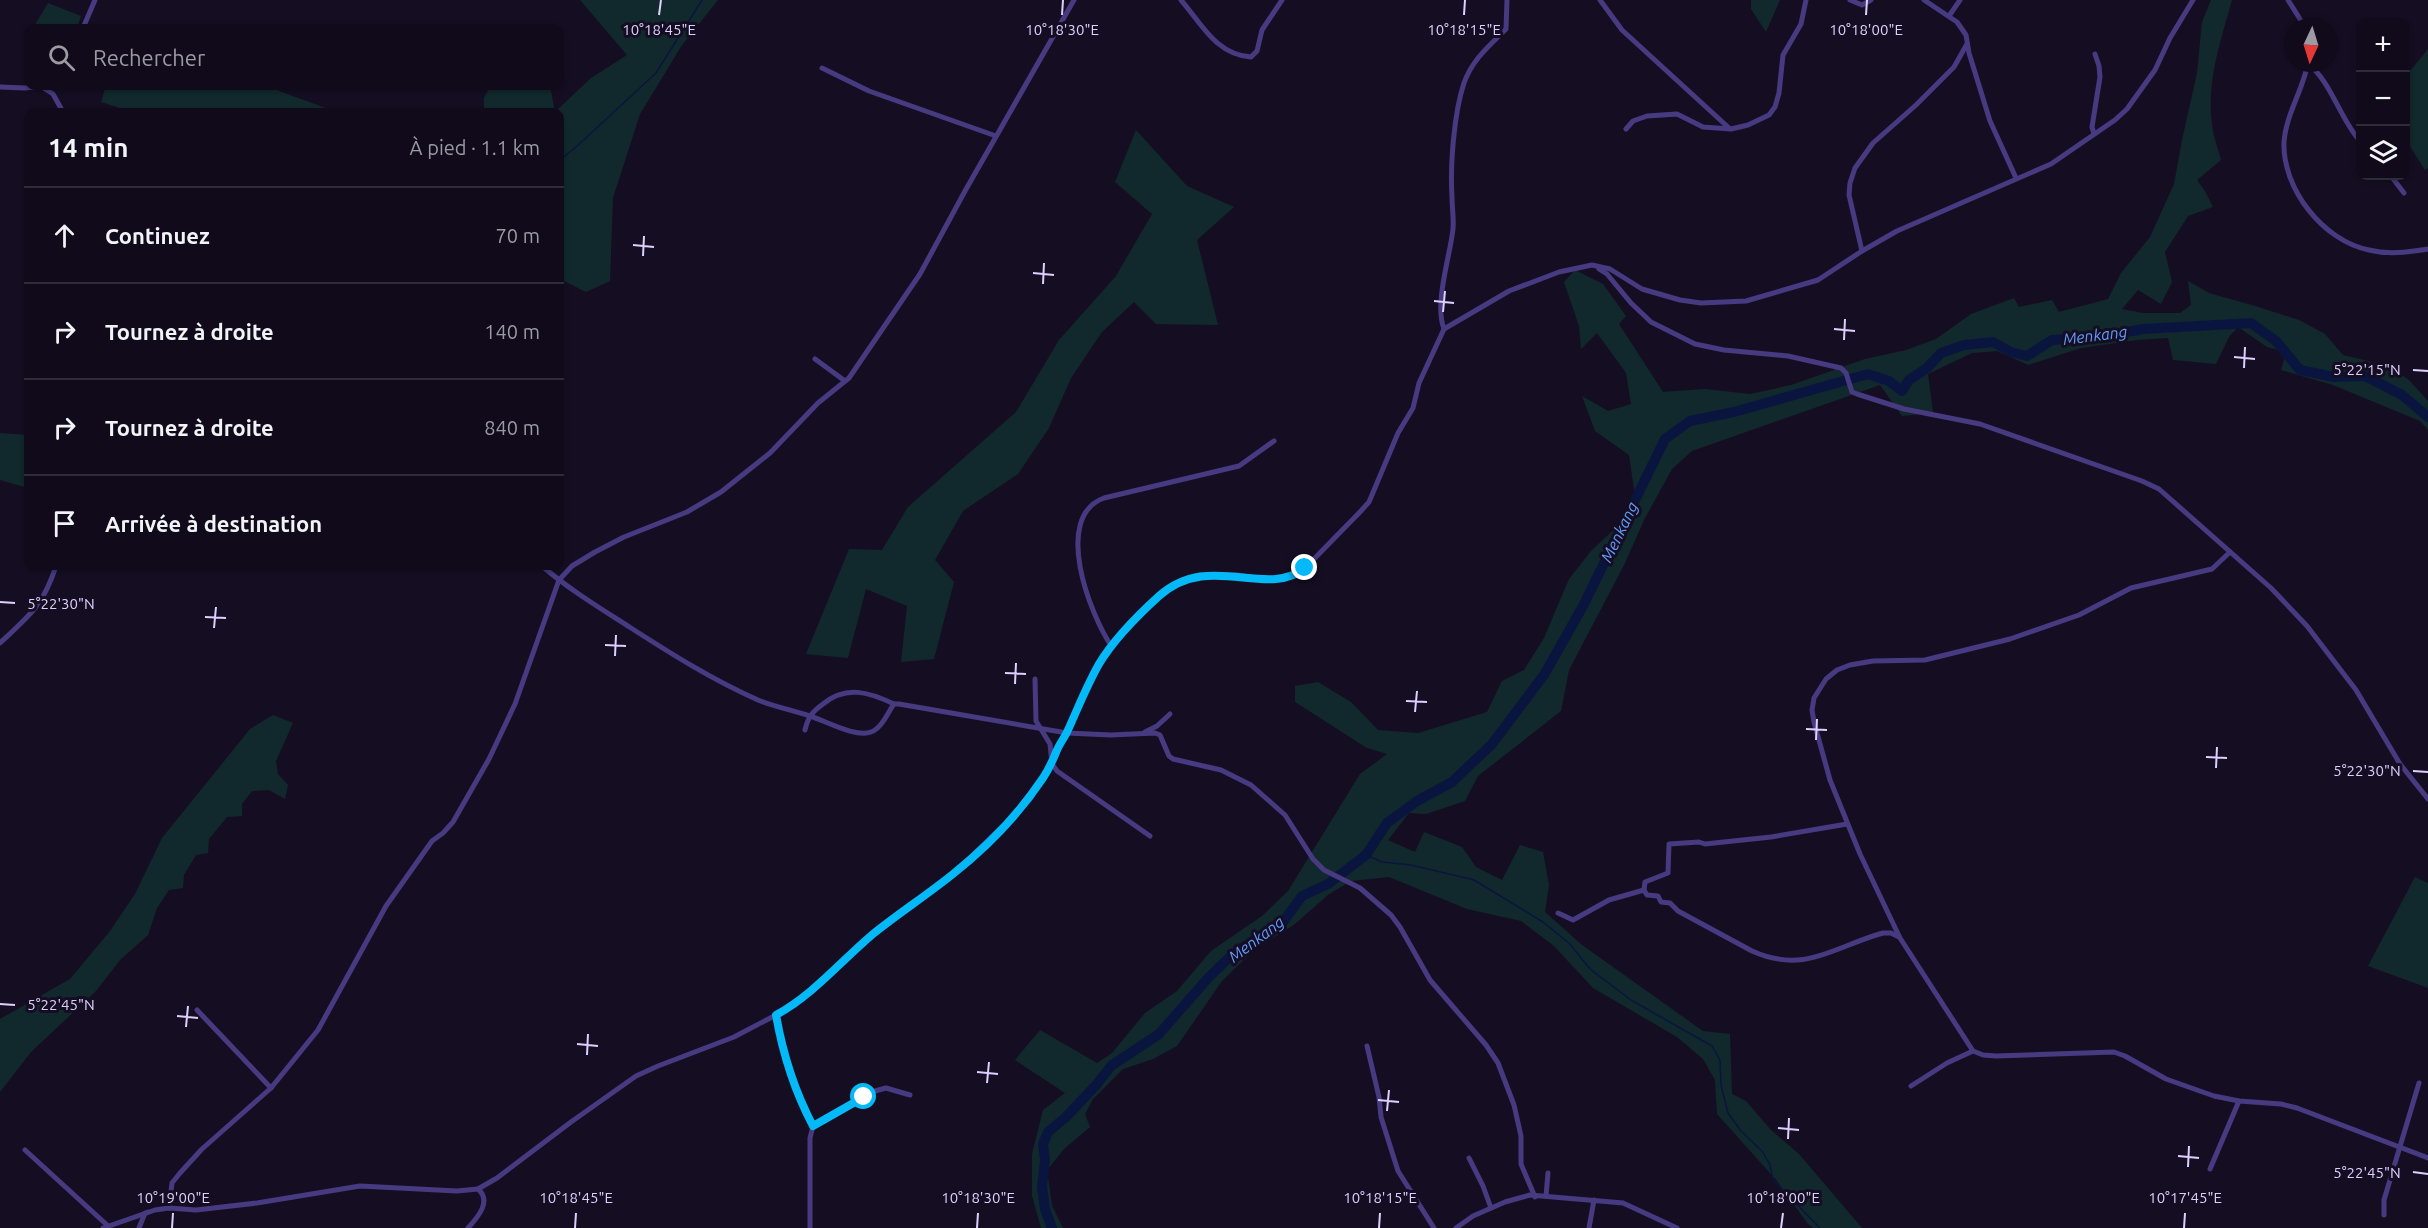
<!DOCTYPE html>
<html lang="fr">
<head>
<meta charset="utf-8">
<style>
	:root { --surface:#100a1a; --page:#1e1827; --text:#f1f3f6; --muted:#9c9aa2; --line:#302b39 }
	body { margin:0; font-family:Ubuntu,sans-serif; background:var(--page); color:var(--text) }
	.controls { position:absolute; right:18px; top:18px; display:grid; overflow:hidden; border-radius:12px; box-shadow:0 2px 4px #0004 }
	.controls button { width:54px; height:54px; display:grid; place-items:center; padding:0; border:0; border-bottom:2px solid var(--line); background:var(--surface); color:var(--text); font:30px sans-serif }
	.compass { position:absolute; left:2284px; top:18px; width:54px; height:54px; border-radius:50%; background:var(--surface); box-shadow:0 2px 4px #0004; rotate:184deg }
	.stop { position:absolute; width:18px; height:18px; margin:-14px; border:4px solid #04b9f7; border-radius:50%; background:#fff }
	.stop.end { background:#04b9f7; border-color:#fff; box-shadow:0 2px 6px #0008 }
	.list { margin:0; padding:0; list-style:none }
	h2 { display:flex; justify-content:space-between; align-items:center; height:78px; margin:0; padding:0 24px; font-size:26px }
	h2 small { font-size:20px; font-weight:400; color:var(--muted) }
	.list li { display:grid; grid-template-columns:39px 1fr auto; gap:18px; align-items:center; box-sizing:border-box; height:96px; padding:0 24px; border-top:2px solid var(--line) }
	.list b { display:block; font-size:22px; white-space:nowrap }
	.list em { font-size:20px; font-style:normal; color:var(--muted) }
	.icon { flex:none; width:33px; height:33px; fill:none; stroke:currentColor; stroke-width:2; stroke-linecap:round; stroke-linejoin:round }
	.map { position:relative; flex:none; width:2428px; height:1228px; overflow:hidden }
	.search { position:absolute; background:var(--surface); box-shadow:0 2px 4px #0004; left:24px; top:24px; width:540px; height:66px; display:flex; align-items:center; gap:15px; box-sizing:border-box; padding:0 21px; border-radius:12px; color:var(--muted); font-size:22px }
	.panel { position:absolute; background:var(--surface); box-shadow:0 2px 4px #0004; left:24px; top:108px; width:540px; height:462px; border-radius:12px }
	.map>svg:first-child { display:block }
	.green { fill:#11292c }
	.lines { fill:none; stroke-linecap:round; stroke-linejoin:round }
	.stream { stroke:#0a153f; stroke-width:1.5 }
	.river { stroke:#0a153f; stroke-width:10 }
	.minor { stroke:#483a81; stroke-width:5 }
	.route { stroke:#04b9f7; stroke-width:8 }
	.ticks { fill:none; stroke:#ddd0fe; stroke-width:2 }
	.labels { text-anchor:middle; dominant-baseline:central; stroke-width:6; stroke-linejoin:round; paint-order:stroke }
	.water-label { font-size:16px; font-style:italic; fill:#609cfc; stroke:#150e23 }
	.ticks-label { font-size:15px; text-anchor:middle; fill:#ddd0fe; stroke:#150e23; stroke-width:6; stroke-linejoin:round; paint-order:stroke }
</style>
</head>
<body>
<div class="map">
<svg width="2428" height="1228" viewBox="0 0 2428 1228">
	<rect width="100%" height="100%" fill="#150e23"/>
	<!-- green -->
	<g class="green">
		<polygon points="580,0 718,0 682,45 640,114 613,198 610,281 586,292 560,279 560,112 484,112 484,98 490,86 550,86 555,112 591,78 627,55"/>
		<polygon points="1751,0 1780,0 1766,32 1751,9"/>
		<path d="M 2211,0 L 2232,0 C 2221,40 2206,82 2212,124 C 2213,136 2218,148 2221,160 L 2197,180 L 2205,191 L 2213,207 L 2188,216 L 2165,252 L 2172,282 L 2161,304 L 2138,290 L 2122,309 L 2143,313 L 2180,313 L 2191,305 L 2188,281 L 2209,293 L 2255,306 L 2299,320 L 2325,334 L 2343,355 L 2381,364 L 2408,379 L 2428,401 L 2428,430 L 2420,421 L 2333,385 L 2281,370 L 2286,352 L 2267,347 L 2238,327 L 2229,337 L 2216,364 L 2173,360 L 2168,338 L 2137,340 L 2081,348 L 2028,365 L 1997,351 L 1972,353 L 1928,374 L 1933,413 L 1902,416 L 1880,385 L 1692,451 L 1672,469 L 1645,518 L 1624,565 L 1569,670 L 1561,711 L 1478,776 L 1465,801 L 1426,814 L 1409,813 L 1388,840 L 1415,852 L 1424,832 L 1462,847 L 1476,867 L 1502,880 L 1520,845 L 1543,852 L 1549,885 L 1545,912 L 1582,945 L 1703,1031 L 1730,1034 L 1732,1094 L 1746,1101 L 1771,1130 L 1799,1154 L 1862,1228 L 1813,1228 L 1808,1224 L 1777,1181 L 1717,1114 L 1715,1080 L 1703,1059 L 1677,1037 L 1593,988 L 1554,946 L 1521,921 L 1467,909 L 1389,877 L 1351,881 L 1329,894 L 1295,924 L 1253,951 L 1222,981 L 1177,1046 L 1153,1059 L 1123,1069 L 1093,1099 L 1085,1114 L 1090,1127 L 1064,1149 L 1047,1170 L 1052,1206 L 1063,1228 L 1041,1228 L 1032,1196 L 1032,1154 L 1043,1110 L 1065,1093 L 1015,1060 L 1040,1030 L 1097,1063 L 1112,1053 L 1145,1013 L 1177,991 L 1211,951 L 1262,916 L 1288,891 L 1360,774 L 1387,754 L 1367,748 L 1295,702 L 1295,686 L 1318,682 L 1351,702 L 1378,730 L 1418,733 L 1487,712 L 1502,681 L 1524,670 L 1544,638 L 1569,579 L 1591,551 L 1623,521 L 1635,496 L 1629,455 L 1595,431 L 1582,396 L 1608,411 L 1631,404 L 1626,373 L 1597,333 L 1581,349 L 1579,326 L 1564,282 L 1575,270 L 1603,284 L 1626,316 L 1619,324 L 1663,392 L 1705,389 L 1750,394 L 1791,385 L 1865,359 L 1906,350 L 1936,339 L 1971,314 L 2014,298 L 2019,307 L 2052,300 L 2059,312 L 2108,299 L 2121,273 L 2150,237 L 2174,184 L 2182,140 L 2197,73 L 2202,22 Z"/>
		<polygon points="48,3 81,16 77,28 33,28"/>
		<polygon points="2428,49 2428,168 2425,170 2406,140 2406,76"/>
		<polygon points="106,86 137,86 148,90 152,86 277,86 279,91 337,112 132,112 101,102"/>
		<polygon points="1136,130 1187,186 1234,207 1197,240 1218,325 1156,324 1134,302 1102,332 1071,378 1049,428 1018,474 963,511 935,560 954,582 934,659 901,662 907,606 866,589 848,658 806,654 849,549 882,550 908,507 1016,412 1059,340 1116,276 1152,214 1115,182"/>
		<polygon points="0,433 28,435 28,488 0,480"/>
		<polygon points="273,715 293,723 276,761 278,774 288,785 285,799 269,790 252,791 242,804 242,816 227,817 209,839 208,853 196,855 184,875 183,888 169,890 157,908 148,935 120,960 96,991 31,1052 0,1092 0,1019 70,979 110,931 135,894 162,838 250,729"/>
		<polygon points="2415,877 2428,883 2428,988 2368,966"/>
	</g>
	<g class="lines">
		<!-- stream -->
		<g class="stream">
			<polyline points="560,160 577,146 656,73 702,0"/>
			<polyline points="1366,855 1382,862 1411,865 1474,880 1543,922 1570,944 1590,969 1631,1000 1712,1046 1720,1060 1721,1085 1728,1113 1741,1131 1762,1151 1770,1165 1773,1180 1820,1228"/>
		</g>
		<!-- river -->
		<polyline class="river" points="1052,1228 1045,1209 1042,1187 1045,1160 1043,1144 1048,1132 1066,1117 1097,1084 1111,1066 1159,1034 1209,977 1234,953 1283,922 1302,896 1328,884 1366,855 1387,823 1417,801 1452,782 1492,744 1544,675 1583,606 1665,439 1690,421 1734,412 1868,374 1889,381 1902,391 1909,380 1927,368 1941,353 1964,345 1993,342 2011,352 2027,356 2052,340 2104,336 2143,329 2251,323 2276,341 2300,370 2334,377 2365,376 2402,395 2428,417"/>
		<!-- minor -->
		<g class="minor">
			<path d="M 1181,0 C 1201,23 1216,55 1251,57 L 1257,51 L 1262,30 L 1282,0"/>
			<polyline points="1600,0 1622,30 1729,128"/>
			<polyline points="1850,0 1862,5 1871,0"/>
			<polyline points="1924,0 1957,22 1966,35 1969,53 1990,121 2016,178"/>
			<polyline points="2288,0 2305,27"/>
			<polyline points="1949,16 1960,0"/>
			<polyline points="83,28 95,0"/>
			<path d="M 2308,63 C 2303,90 2286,114 2284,142 C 2282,188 2323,241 2369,250 C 2389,255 2408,252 2428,249"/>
			<path d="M 2308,64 C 2331,81 2340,119 2360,141"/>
			<polyline points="822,68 869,91 996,136"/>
			<polyline points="0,87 25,88 44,86"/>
			<polyline points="42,87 53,94 63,112"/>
			<polyline points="1626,129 1633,121 1647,116 1677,114 1703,127 1731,129 1748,125 1769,115 1775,107 1779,93 1783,55 1801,24 1806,0"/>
			<polyline points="2094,134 2092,127 2100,77 2099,66 2095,54"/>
			<polyline points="2391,176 2404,193"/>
			<polyline points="1862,251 1849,195 1850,183 1855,168 1873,143 1916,105 1954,67 1967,44"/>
			<polyline points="1599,269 1607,274 1631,303 1651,322 1695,344 1724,350 1788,356 1841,368 1846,373 1852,392 1857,394 1904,409 1980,424 2142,481 2159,489 2271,588 2307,626 2356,690 2400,764 2428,799"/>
			<path d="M 1444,329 C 1434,303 1450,257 1453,229 C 1454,218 1452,208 1452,197 C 1450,165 1454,113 1464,83 C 1472,60 1489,46 1506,29 L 1507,0"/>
			<polyline points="815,359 845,381"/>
			<polyline points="2230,552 2212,569 2131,588 2079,615 2010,639 1925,660 1873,661 1850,665 1837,670 1826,679 1814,698 1812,710 1814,722 1830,780 1860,854 1900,938 1973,1051 1983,1055 1996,1056 2114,1052 2125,1056 2166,1079 2214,1096 2239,1101 2281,1104 2297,1108 2428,1158"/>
			<path d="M 542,566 C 570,590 600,608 631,628 C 673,655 713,680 758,700 C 775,707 793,710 810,716 C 826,721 856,738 871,732 C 882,728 888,712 894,704 L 899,704 L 1067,733 L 1111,735 L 1155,733 L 1160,735 L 1169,756 L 1173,759 L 1221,770 L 1251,785 L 1285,815 L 1313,859 L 1324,870 L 1360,888 L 1391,915 L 1400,927 L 1430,980 L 1486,1045 L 1498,1063 L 1514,1105 L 1521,1136 L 1521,1164 L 1535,1197"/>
			<path d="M 0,643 C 30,615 43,606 56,566"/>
			<path d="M 1112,647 C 1090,615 1052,517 1104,498 L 1239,466 L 1274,441"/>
			<polyline points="1035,679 1036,721 1050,744 1052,764 1057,771 1150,836"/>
			<path d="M 805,730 C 808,717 812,712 823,704 C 846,685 869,692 894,704"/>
			<polyline points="1145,732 1157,726 1170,714"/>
			<polyline points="1644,890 1645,882 1668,873 1669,844 1699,842 1705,844 1771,837 1847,824"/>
			<path d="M 1558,913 L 1573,920 L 1609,900 L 1644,890 L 1647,895 L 1658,896 L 1661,902 L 1670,903 L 1678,911 L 1752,951 C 1805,975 1835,946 1883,933 L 1891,933 L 1899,937"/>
			<polyline points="197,1010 271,1088"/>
			<path d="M 776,1015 C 783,1055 794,1090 813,1126 L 810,1138 L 810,1228"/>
			<polyline points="1367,1046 1379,1097 1381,1117 1398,1171 1434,1228"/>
			<polyline points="1911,1086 1947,1063 1973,1051"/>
			<polyline points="813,1126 875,1091 886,1088 910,1095"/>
			<polyline points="25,1150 107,1225"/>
			<polyline points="1469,1158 1483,1186 1491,1208"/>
			<polyline points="2210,1169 2239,1101"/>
			<polyline points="1546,1196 1548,1173"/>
			<polyline points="169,1208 172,1183 180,1173 202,1149 271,1088 318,1030 386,906 432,841 443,833 453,822 489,759 515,704 559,580 572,566 595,552 624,537 687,512 721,492 770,453 818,403 849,378 920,274 965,191 1074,0"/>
			<polyline points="2384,1215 2384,1200 2419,1083"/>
			<polyline points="103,1228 155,1210 169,1208 196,1210 257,1203 360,1186 457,1191 478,1189 497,1178 571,1122 636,1076 658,1066 734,1037 795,1005 881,928 953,874 1013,816 1052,764 1083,696 1105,655 1122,633 1161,594 1176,583 1199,575 1237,575 1269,580 1293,575 1311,562 1359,513 1369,502 1398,433 1413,408 1419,383 1444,329 1509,291 1559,272 1592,265 1610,269 1642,289 1680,300 1701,303 1746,301 1818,280 1862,251 1897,231 2051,164 2115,120 2127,109 2155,70 2170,38 2193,0"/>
			<polyline points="139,1228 145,1213 148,1212"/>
			<path d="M 468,1228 C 478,1217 492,1201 478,1189"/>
			<polyline points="1456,1228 1473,1216 1505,1202 1530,1195 1623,1203 1677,1228"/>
			<polyline points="1589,1228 1594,1200"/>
		</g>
	</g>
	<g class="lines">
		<!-- route -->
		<path class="route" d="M 864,1097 L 813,1126 C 794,1090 783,1055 776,1015 C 813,995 841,961 873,934 C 899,913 927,895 953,874 C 987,847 1019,814 1043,778 C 1049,769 1053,760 1057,750 C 1060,743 1065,737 1068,730 C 1078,708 1087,685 1099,664 C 1114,639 1137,616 1159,596 C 1209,551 1266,599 1305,568"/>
	</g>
	<!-- ticks -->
	<path class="ticks" d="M 659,15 L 661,0M 1062,15 L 1063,0M 1464,15 L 1465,0M 1866,15 L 1867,0M 633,245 L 654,247M 643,256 L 644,236M 1033,273 L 1054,275M 1043,284 L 1044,263M 1434,301 L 1454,303M 1443,312 L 1445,291M 1834,329 L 1855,331M 1844,340 L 1845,319M 2234,357 L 2255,359M 2244,368 L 2245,347M 2413,370 L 2428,371M 0,602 L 15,603M 205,617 L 226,618M 214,628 L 216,607M 605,645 L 626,646M 615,656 L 616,635M 1005,673 L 1026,674M 1015,684 L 1016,663M 1406,701 L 1427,702M 1415,712 L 1417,691M 1806,729 L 1827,730M 1816,740 L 1817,719M 2206,757 L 2227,758M 2216,768 L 2217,747M 2413,771 L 2428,772M 0,1004 L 15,1005M 177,1016 L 198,1018M 186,1027 L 188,1006M 577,1044 L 598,1046M 587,1055 L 588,1034M 977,1072 L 998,1074M 987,1083 L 989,1062M 1378,1100 L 1399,1102M 1387,1111 L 1389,1090M 1778,1128 L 1799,1130M 1788,1139 L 1789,1118M 2178,1156 L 2199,1158M 2188,1167 L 2189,1146M 2413,1172 L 2428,1174M 172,1228 L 173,1213M 575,1228 L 576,1213M 977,1228 L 978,1213M 1379,1228 L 1380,1213M 1781,1228 L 1783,1213M 2184,1228 L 2185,1213"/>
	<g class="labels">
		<!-- water labels -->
		<g class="water-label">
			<text transform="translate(2095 335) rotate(-7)">Menkang</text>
			<text transform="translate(1619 532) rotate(-64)">Menkang</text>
			<text transform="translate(1256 939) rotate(-37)">Menkang</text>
		</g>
	</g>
	<g class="ticks-label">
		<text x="659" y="35">10°18'45"E</text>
		<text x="1062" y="35">10°18'30"E</text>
		<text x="1464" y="35">10°18'15"E</text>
		<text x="1866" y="35">10°18'00"E</text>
		<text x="2367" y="375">5°22'15"N</text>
		<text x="61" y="609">5°22'30"N</text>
		<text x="2367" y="776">5°22'30"N</text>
		<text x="61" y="1010">5°22'45"N</text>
		<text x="2367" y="1178">5°22'45"N</text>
		<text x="173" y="1203">10°19'00"E</text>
		<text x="576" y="1203">10°18'45"E</text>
		<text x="978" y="1203">10°18'30"E</text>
		<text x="1380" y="1203">10°18'15"E</text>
		<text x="1783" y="1203">10°18'00"E</text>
		<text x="2185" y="1203">10°17'45"E</text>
	</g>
</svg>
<div class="controls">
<button>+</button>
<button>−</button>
<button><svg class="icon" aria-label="layers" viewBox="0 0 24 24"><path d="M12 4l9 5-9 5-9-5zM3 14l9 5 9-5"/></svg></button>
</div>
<svg class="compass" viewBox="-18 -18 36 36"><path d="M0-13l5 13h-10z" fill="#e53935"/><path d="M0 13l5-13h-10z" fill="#9c9aa2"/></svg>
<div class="stop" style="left:864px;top:1097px"></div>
<div class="stop end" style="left:1305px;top:568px"></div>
<div class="search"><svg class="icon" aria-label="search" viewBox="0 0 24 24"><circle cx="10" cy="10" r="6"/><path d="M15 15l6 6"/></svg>Rechercher</div>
<section class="panel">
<h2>14 min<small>À pied · 1.1 km</small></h2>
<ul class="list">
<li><svg class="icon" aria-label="ahead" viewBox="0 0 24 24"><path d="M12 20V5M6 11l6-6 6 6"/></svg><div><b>Continuez</b></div><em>70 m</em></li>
<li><svg class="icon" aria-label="right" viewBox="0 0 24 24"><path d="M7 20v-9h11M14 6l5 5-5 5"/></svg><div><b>Tournez à droite</b></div><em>140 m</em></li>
<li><svg class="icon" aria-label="right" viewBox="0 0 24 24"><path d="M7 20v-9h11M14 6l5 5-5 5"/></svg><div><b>Tournez à droite</b></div><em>840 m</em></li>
<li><svg class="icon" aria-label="arrive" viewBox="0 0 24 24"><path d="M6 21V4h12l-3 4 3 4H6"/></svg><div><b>Arrivée à destination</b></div></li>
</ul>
</section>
</div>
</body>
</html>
